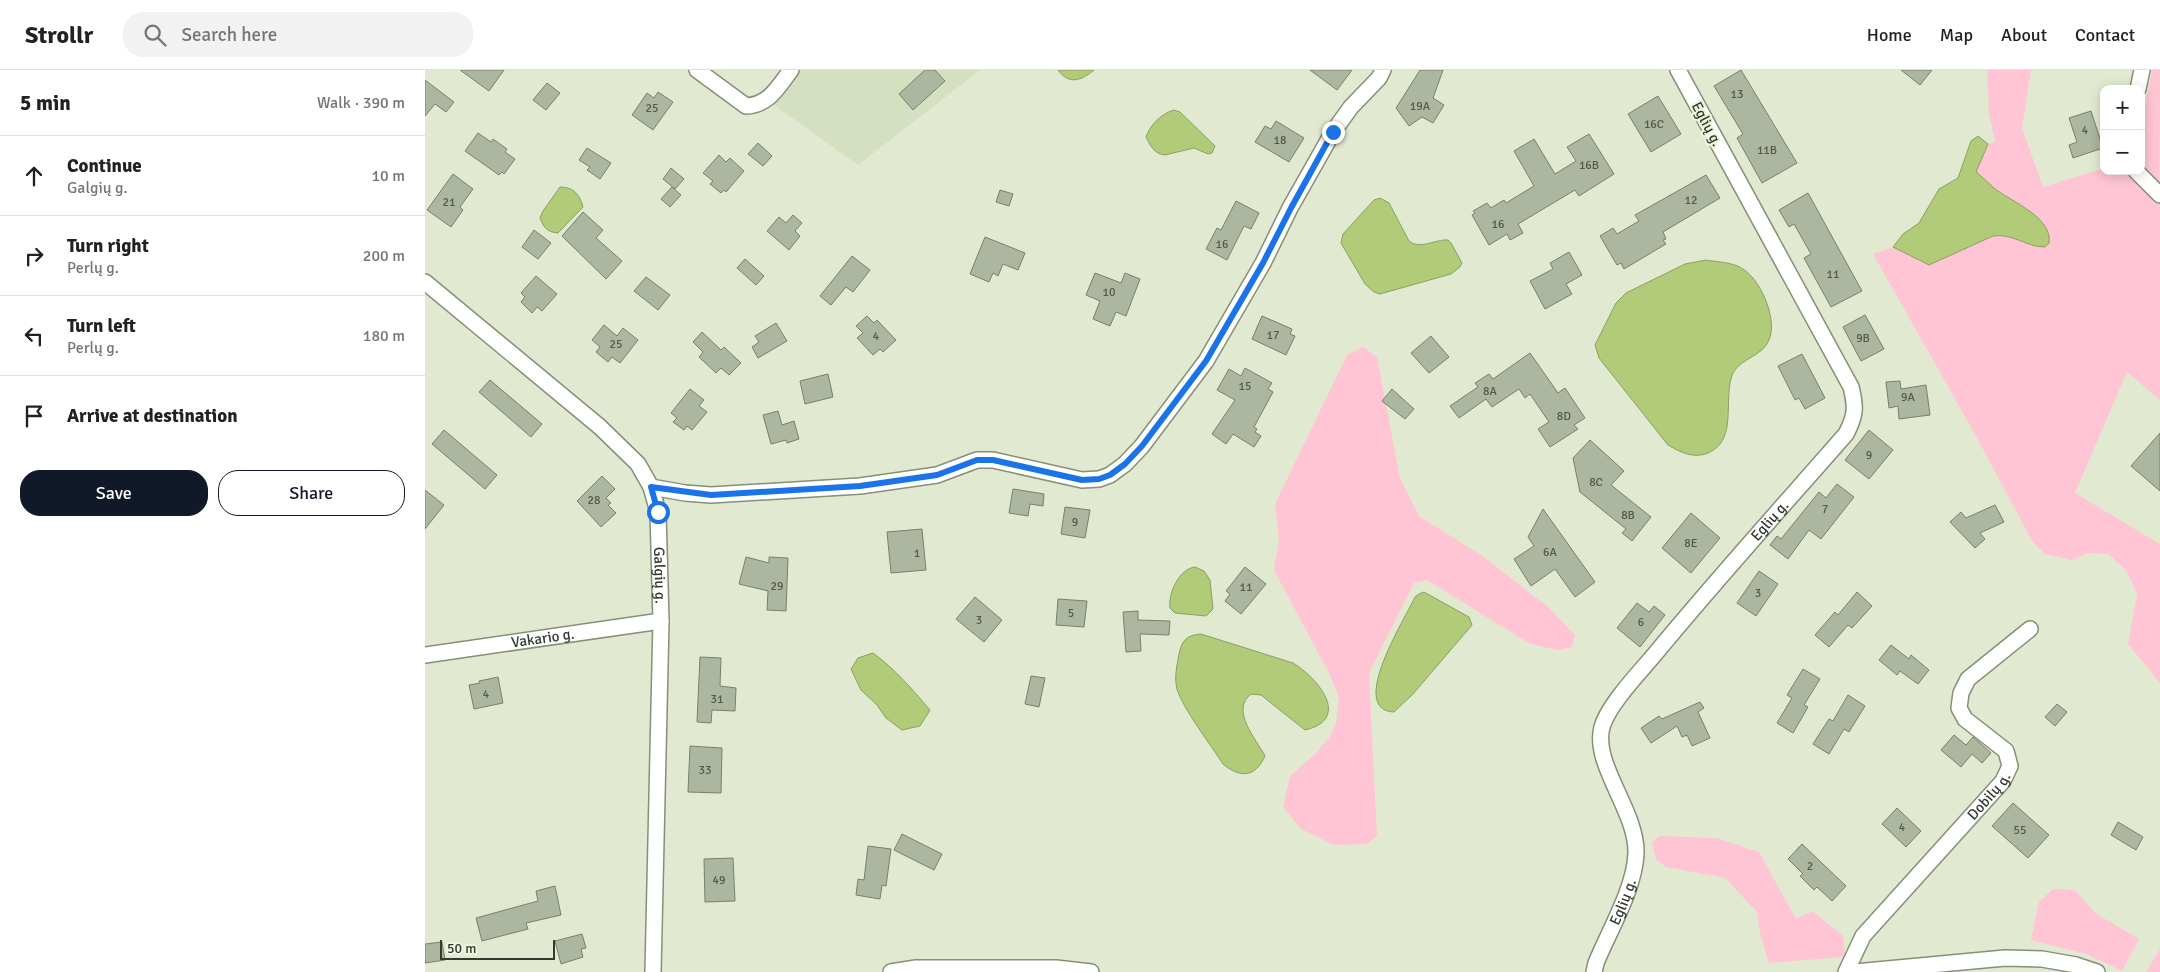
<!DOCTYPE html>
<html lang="en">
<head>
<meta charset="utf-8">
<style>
	:root { --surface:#fff; --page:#f2f2f2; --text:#202124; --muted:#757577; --line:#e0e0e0; --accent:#111827 }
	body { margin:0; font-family:Signika,sans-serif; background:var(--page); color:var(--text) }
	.controls { position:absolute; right:15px; top:15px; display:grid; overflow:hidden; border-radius:10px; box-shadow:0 2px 12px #0003 }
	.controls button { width:45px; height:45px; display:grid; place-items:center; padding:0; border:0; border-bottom:1px solid var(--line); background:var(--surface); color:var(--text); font:25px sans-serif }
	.scale { position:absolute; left:15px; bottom:12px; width:115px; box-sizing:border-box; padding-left:5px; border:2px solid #35382f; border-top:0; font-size:14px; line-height:18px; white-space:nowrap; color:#35382f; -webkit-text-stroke:4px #eef7de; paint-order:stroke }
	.stop { position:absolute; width:15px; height:15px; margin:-11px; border:4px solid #1a73e8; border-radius:50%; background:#fff }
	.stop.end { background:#1a73e8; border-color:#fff; box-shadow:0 1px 5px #0008 }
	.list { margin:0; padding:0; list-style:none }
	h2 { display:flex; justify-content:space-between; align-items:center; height:65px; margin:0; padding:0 20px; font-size:21px }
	h2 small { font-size:16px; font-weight:400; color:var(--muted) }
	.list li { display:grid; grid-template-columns:32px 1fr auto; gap:15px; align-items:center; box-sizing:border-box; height:80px; padding:0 20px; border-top:1px solid var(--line) }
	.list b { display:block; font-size:19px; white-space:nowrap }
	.list p { margin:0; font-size:16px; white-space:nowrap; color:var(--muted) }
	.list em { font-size:16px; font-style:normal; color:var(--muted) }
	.actions { display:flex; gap:10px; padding:15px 20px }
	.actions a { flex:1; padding:11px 0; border:1px solid var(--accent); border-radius:20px; text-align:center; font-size:18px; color:var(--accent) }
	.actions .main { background:var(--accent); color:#fff }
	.icon { flex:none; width:28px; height:28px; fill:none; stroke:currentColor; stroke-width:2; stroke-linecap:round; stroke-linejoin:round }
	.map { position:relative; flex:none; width:1735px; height:902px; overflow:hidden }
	header { display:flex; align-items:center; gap:30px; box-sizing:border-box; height:70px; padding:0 25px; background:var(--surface); border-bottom:1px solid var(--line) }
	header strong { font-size:24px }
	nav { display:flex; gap:28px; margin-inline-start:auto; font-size:18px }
	.search { width:350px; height:45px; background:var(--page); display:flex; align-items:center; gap:12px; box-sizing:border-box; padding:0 18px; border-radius:20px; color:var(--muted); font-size:19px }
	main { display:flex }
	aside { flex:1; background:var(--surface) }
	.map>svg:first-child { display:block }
	.built { fill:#d5e0c0 }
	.green { fill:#ffc5d4 }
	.water { fill:#b1cb79; stroke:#8c9f63 }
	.building { fill:#adb69e; stroke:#788069 }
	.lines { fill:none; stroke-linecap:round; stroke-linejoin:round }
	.minor-casing { stroke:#868f77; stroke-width:18 }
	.minor { stroke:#fff; stroke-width:15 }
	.route { stroke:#1a73e8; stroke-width:6 }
	.labels { text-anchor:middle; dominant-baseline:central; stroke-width:4.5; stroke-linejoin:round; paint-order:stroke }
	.number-label { font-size:12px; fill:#53584b }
	.street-label { font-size:15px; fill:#35382f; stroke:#eef7de }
</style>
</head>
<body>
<header>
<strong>Strollr</strong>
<div class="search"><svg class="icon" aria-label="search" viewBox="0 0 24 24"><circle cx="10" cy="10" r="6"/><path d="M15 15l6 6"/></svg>Search here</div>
<nav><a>Home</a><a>Map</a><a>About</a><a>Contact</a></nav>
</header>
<main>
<aside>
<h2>5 min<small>Walk · 390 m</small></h2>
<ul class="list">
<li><svg class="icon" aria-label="ahead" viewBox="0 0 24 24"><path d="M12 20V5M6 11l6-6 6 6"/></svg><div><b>Continue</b><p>Galgių g.</p></div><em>10 m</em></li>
<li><svg class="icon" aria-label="right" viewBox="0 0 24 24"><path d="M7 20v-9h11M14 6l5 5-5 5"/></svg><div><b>Turn right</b><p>Perlų g.</p></div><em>200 m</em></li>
<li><svg class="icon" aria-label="left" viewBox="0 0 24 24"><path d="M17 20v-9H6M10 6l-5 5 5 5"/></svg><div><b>Turn left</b><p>Perlų g.</p></div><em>180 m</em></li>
<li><svg class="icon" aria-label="arrive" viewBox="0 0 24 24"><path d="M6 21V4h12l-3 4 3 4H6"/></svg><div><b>Arrive at destination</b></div></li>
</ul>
<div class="actions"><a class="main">Save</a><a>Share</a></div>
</aside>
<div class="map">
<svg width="1735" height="902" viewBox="0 0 1735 902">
	<rect width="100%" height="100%" fill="#e1ead1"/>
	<!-- built -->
	<polygon class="built" points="376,0 555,0 433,95 349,35"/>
	<!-- green -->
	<g class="green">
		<path d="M 1562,0 L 1606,0 L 1597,58 L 1618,117 L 1679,98 L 1679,101 L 1702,101 L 1735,134 L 1735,330 L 1702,302 L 1650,423 L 1735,474 L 1735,613 L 1703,574 L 1712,524 L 1701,500 L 1683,484 L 1663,483 L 1647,490 L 1620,484 L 1607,471 L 1551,366 L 1448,184 L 1468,177 C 1477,183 1489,185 1497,193 L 1568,166 C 1582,164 1593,169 1606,175 L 1622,161 L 1603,139 L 1569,118 L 1551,102 L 1563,74 L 1570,72 L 1564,44 Z"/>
		<path d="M 1727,0 L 1735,0 L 1734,115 C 1727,107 1719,99 1717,89 C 1712,63 1723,26 1727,0 Z"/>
		<polygon points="938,277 952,287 975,408 994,446 1059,487 1123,537 1150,565 1147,577 1133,580 1105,574 1002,510 989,513 944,603 952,765 943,774 909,775 876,759 858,737 865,706 890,684 904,668 911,653 914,627 904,603 849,500 854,471 850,434 922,285"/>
		<polygon points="1234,766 1292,768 1334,782 1371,849 1387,841 1418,866 1420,887 1344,893 1335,863 1332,842 1300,808 1241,797 1231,790 1227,773"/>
		<polygon points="1628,819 1650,820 1670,843 1714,869 1697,901 1661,884 1606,870 1614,832"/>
		<polygon points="1735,879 1735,902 1721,902"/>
	</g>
	<!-- water -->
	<g class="water">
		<path d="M 633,0 L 669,0 C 656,11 644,15 633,0 Z"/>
		<path d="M 749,40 L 755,42 L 790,76 L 787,83 L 783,84 L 769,78 L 740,85 C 729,84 725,75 721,67 C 725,55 737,43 749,40 Z"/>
		<path d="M 1553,66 L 1563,74 L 1551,102 C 1558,107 1563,113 1569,118 C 1585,131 1628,147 1624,173 L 1620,177 C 1601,177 1588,163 1568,166 L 1504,195 L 1468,177 L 1478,164 L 1494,153 L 1514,119 L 1533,108 L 1546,71 Z"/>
		<path d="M 135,117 C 149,117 155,125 158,137 L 133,163 C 122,162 119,158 115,148 L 118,141 Z"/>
		<path d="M 955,128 L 964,133 L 984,171 C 996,180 1010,169 1023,170 L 1026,173 L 1037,193 L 1035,197 L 1026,204 L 955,224 L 949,222 L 940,214 L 916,173 L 918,164 L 949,130 Z"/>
		<path d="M 1281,190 C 1292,192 1308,192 1318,199 C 1336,210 1353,250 1344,270 C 1338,286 1316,288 1308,303 C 1297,328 1314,370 1283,383 C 1268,389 1255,382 1243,375 L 1174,288 L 1170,275 L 1191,233 L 1201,223 L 1260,194 Z"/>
		<path d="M 770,497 L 779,501 L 785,510 L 788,539 L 781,546 L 750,543 L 745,538 C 743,523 754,499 770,497 Z"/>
		<path d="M 999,522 L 1044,547 L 1047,555 L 988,624 L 969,642 C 922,640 981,547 990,527 L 994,524 Z"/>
		<path d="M 776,564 L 868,593 C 893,608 927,649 880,660 L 836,625 L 826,624 C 805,640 831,669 840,686 C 830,708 815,708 798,694 C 786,675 758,639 752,619 C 749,608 752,595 754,584 C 757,570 762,565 776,564 Z"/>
		<path d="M 448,583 C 470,599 487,619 505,640 L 495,656 L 477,660 L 461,648 L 452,635 L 436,620 L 426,599 L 433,588 Z"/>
	</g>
	<!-- building -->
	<g class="building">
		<polygon points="35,0 79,0 64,21"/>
		<polygon points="500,0 510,0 520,11 488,40 474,24"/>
		<polygon points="885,0 927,0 912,20"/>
		<polygon points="995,0 1018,0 1008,28 1019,35 1008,53 997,47 984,56 971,38"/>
		<polygon points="1316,0 1372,93 1337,113 1312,68 1318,64 1289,16"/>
		<polygon points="1476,0 1507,0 1495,15"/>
		<polygon points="0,10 29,32 21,42 10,34 0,46"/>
		<polygon points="122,13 135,23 121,40 108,30"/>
		<polygon points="233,22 248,32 228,60 207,45 222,23 229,28"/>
		<polygon points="1233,26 1256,64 1226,82 1203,44"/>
		<polygon points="1666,41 1678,78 1648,88 1644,75 1652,72 1644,48"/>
		<polygon points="851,51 879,68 864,92 830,72 840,56 846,59"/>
		<polygon points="53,63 66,72 68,69 82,79 80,82 90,89 79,104 77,102 74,105 40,81"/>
		<polygon points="1164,64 1189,104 1154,126 1150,120 1093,154 1098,163 1085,170 1082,164 1064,175 1047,145 1050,143 1048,141 1062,133 1066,138 1079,130 1081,133 1109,116 1089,81 1109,69 1130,104 1151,91 1142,77"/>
		<polygon points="333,73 347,86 338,96 323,84"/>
		<polygon points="162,78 186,93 175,109 162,100 165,97 154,90"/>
		<polygon points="294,85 301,92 305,88 319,101 301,122 299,120 296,123 285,114 288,111 278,103"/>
		<polygon points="246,98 259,109 250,119 238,109"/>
		<polygon points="28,104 48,119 35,137 38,140 26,157 2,140"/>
		<polygon points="1281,105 1295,128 1238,162 1241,169 1238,170 1241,174 1199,199 1196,193 1192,195 1175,166 1188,158 1192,164 1214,151 1210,145"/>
		<polygon points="247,117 256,125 245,137 236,129"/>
		<polygon points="575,120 588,124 584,136 571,132"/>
		<polygon points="1383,123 1437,221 1406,237 1379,188 1386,184 1369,154 1364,157 1354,140"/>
		<polygon points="811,131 834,143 826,159 819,156 802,190 781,179 792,158 796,160"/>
		<polygon points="158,142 178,160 171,168 197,191 181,209 137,166"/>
		<polygon points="368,145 377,153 370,161 375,166 364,180 342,161 354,147 361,153"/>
		<polygon points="109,160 126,173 113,189 97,177"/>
		<polygon points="560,167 600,183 593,200 578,194 573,206 568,203 564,212 545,204"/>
		<polygon points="1144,182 1157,205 1141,214 1147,224 1120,239 1105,211 1128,199 1125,193"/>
		<polygon points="427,186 445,200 428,222 421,217 406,235 395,226"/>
		<polygon points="320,189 339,206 331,215 312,198"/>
		<polygon points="670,203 696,213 700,203 715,209 701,246 691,242 685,256 668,249 675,231 661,225"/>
		<polygon points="111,206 132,224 117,241 112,237 107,243 96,232 100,227 96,223"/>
		<polygon points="221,207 245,225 233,240 209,221"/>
		<polygon points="1440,245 1459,279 1436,291 1418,257"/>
		<polygon points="442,246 449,253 452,250 471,270 458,282 455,279 448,285 432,268 438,263 431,256"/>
		<polygon points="837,246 867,259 865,264 870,266 861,285 827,269"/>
		<polygon points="351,253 362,271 333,288 327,277 334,272 330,266"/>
		<polygon points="179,255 192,266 198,258 213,270 195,293 187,287 183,292 171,282 175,277 167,270"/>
		<polygon points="277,262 296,280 299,277 316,293 304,305 296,298 291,303 274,287 278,282 268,272"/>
		<polygon points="1006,266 1024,287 1004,303 986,283"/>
		<polygon points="1105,283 1133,323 1140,318 1160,348 1149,355 1153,359 1125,377 1113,359 1124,352 1105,324 1100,328 1094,319 1067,337 1061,329 1034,348 1025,336 1053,317 1050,313 1064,304 1068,309"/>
		<polygon points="1377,284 1400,328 1380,339 1374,328 1370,330 1353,296"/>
		<polygon points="820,298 847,313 843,319 848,322 829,357 832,359 830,362 836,366 829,377 808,364 801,374 787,364 810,330 792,320 804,299 816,306"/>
		<polygon points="403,304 408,327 380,334 375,311"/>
		<polygon points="65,310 117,354 106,367 54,322"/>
		<polygon points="1475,311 1476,319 1501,315 1505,345 1474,349 1473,336 1464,338 1461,312"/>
		<polygon points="265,319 279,330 274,336 282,342 267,360 262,356 259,360 248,352 252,348 246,343"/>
		<polygon points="967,319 989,339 980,349 957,331"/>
		<polygon points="353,341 357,355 369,351 374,369 362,373 361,370 346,374 338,345"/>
		<polygon points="19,360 72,405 60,419 7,374"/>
		<polygon points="1444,360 1468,380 1444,409 1420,390"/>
		<polygon points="1735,363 1735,421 1706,396"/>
		<polygon points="1165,370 1199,401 1186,415 1226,447 1207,471 1197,463 1201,459 1155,422 1148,388"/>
		<polygon points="177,406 190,419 181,428 186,433 183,435 191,443 176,457 152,431"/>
		<polygon points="1412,414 1429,427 1396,469 1384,460 1363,489 1345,475 1352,466 1356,469 1394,422 1401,428"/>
		<polygon points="588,419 619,424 618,436 605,434 603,446 584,443"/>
		<polygon points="0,420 19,435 0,459"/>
		<polygon points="1570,435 1579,452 1555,463 1560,469 1550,478 1525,452 1536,442 1541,448"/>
		<polygon points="640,437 665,440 660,468 636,464"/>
		<polygon points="1118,439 1170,512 1150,527 1130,499 1106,516 1089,489 1109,476 1103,467"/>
		<polygon points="1266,443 1295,468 1266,503 1237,478"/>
		<polygon points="497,459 501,500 466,503 462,462"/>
		<polygon points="321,487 344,493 344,487 363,488 361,541 342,540 343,521 314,514"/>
		<polygon points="820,497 841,514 816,544 800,531 805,524 801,521"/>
		<polygon points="1334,501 1353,514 1331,546 1312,533"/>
		<polygon points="1432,522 1447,536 1427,558 1423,555 1404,577 1390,565 1410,542 1413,545"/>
		<polygon points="550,527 577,550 559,572 531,549"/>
		<polygon points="633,529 662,531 659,557 631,555"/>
		<polygon points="1212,533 1224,542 1229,536 1240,545 1215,577 1192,558"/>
		<polygon points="713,541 713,550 745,551 744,565 715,564 716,581 701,582 698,542"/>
		<polygon points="1466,575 1484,589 1486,585 1504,600 1493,614 1475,601 1472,605 1454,590"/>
		<polygon points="275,587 296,588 295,616 311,618 310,641 287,640 286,653 272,652"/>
		<polygon points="1378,599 1395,609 1379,635 1383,637 1368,663 1352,653 1367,628 1362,625"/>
		<polygon points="606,606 620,608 614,637 600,634"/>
		<polygon points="73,607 78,633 49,639 44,615 55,613 54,611"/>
		<polygon points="1423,625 1440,636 1424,662 1419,659 1404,684 1388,674 1404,649 1408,651"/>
		<polygon points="1275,632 1279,638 1273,642 1285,668 1267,676 1262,665 1257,667 1252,656 1226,673 1216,658 1234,646 1237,649"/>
		<polygon points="1632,634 1642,642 1630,656 1620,647"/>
		<polygon points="1529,665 1541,675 1548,667 1566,683 1557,693 1547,684 1536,697 1516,680"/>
		<polygon points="265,676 297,678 296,723 263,722"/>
		<polygon points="1588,733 1624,765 1603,788 1567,756"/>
		<polygon points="1472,738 1496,761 1481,777 1457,754"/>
		<polygon points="1693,752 1718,767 1711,780 1686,765"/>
		<polygon points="477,764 517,784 509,800 469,780"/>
		<polygon points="1377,774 1421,816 1407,831 1392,817 1389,820 1375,806 1378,804 1363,789"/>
		<polygon points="443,776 466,779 461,816 457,815 455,829 431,825 433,809 439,810"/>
		<polygon points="308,788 310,831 280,832 279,789"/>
		<polygon points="130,816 136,845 101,853 103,859 57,871 51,848 113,831 111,821"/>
		<polygon points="157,864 161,878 156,879 158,887 136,894 130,871"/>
		<polygon points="17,872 20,890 0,893 0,874"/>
	</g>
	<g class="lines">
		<!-- minor casing -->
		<g class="minor-casing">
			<g id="minor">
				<path d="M 272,0 L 321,36 C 344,35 353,17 366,0"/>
				<polyline points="1713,19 1717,0"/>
				<polyline points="1711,101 1735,125"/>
				<path id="s1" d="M 0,212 L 175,357 L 213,394 L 226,417 L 233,442 L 236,551 L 228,902"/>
				<polyline points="226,417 260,423 286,425 435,416 512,405 552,390 568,390 657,410 674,409 685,405 700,394 717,376 781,291 838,193 865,138 908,62 926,37 954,8 958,0"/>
				<path id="s2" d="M 0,585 L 236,551"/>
				<polyline points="466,902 491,898 631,898 666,902"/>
				<path id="s3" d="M 1169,902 L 1171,893 C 1184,861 1210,818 1211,783 C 1212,741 1167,694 1177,657 C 1183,635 1215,602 1230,584 C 1292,509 1357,437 1421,364 C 1431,345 1431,337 1426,317 L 1253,0"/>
				<path id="s4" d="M 1421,902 L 1438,866 L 1578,711 L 1585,696 L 1581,681 L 1540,649 L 1534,638 L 1536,623 L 1543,609 L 1605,559"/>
				<polyline points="1430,902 1580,888 1617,889 1651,895 1672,902"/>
			</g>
		</g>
		<!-- minor -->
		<use href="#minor" class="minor"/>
	</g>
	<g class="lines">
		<!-- route -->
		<polyline class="route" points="233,442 226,417 286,425 435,416 512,405 552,390 568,390 657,410 674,409 685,405 700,394 717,376 781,291 838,193 866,138 908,62"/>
	</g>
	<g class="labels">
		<!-- number labels -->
		<g class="number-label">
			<text x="1312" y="24">13</text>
			<text x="995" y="36">19A</text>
			<text x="227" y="38">25</text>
			<text x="1229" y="54">16C</text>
			<text x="1660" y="60">4</text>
			<text x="855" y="70">18</text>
			<text x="1342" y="80">11B</text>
			<text x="1164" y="95">16B</text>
			<text x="1266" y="130">12</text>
			<text x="24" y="132">21</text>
			<text x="1073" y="154">16</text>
			<text x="797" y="174">16</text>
			<text x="1408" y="204">11</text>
			<text x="684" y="222">10</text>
			<text x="848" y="265">17</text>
			<text x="451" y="266">4</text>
			<text x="1438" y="268">9B</text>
			<text x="191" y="274">25</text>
			<text x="820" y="316">15</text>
			<text x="1065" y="321">8A</text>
			<text x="1483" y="327">9A</text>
			<text x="1139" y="346">8D</text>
			<text x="1444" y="385">9</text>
			<text x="1171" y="412">8C</text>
			<text x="169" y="430">28</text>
			<text x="1400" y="439">7</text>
			<text x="1203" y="445">8B</text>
			<text x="650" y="452">9</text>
			<text x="1266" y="473">8E</text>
			<text x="1125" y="482">6A</text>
			<text x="492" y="483">1</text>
			<text x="352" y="516">29</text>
			<text x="821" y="517">11</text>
			<text x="1333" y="523">3</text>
			<text x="646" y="543">5</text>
			<text x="554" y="550">3</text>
			<text x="1216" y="552">6</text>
			<text x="61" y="624">4</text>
			<text x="292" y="629">31</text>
			<text x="280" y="700">33</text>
			<text x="1477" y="757">4</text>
			<text x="1595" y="760">55</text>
			<text x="1385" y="796">2</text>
			<text x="294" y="810">49</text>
		</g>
		<!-- street labels -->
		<g class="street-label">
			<text transform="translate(1282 54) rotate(62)">Eglių g.</text>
			<text stroke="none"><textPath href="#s3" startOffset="526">Eglių g.</textPath></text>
			<text stroke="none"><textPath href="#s1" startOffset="396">Galgių g.</textPath></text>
			<text stroke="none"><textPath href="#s2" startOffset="119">Vakario g.</textPath></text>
			<text stroke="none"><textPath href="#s4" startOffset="228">Dobilų g.</textPath></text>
			<text stroke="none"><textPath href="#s3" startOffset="76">Eglių g.</textPath></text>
		</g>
	</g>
</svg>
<div class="controls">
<button>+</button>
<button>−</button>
</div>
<div class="scale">50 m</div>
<div class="stop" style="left:233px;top:442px"></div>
<div class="stop end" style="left:908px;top:62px"></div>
</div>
</main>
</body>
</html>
